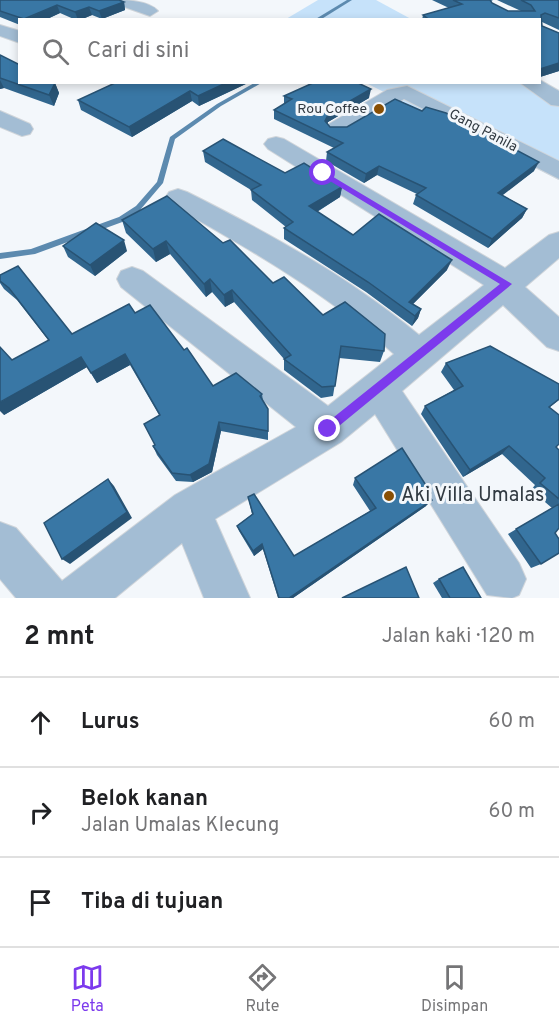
<!DOCTYPE html>
<html lang="id">
<head>
<meta charset="utf-8">
<style>
	:root { --surface:#fff; --page:#f6f6f6; --text:#202124; --muted:#757577; --line:#e0e0e0; --accent:#7c3aed }
	body { margin:0; font-family:Overpass,sans-serif; background:var(--page); color:var(--text) }
	.stop { position:absolute; width:18px; height:18px; margin:-14px; border:4px solid #7c3aed; border-radius:50%; background:#fff }
	.stop.end { background:#7c3aed; border-color:#fff; box-shadow:0 2px 6px #0008 }
	.list { margin:0; padding:0; list-style:none }
	h2 { display:flex; justify-content:space-between; align-items:center; height:78px; margin:0; padding:0 24px; font-size:26px }
	h2 small { font-size:20px; font-weight:400; color:var(--muted) }
	.list li { display:grid; grid-template-columns:39px 1fr auto; gap:18px; align-items:center; box-sizing:border-box; height:90px; padding:0 24px; border-top:2px solid var(--line) }
	.list b { display:block; font-size:22px; white-space:nowrap }
	.list p { margin:0; font-size:20px; white-space:nowrap; color:var(--muted) }
	.list em { font-size:20px; font-style:normal; color:var(--muted) }
	.icon { flex:none; width:33px; height:33px; fill:none; stroke:currentColor; stroke-width:2; stroke-linecap:round; stroke-linejoin:round }
	.map { position:relative; flex:none; width:559px; height:598px; overflow:hidden }
	.search { position:absolute; background:var(--surface); box-shadow:0 3px 9px #0003; left:18px; right:18px; top:18px; height:66px; display:flex; align-items:center; gap:15px; box-sizing:border-box; padding:0 21px; border-radius:0px; color:var(--muted); font-size:22px }
	.sheet { height:348px; background:var(--surface) }
	nav { display:flex; justify-content:space-around; align-items:center; box-sizing:border-box; height:84px; border-top:2px solid var(--line); background:var(--surface); font-size:16px; color:var(--muted) }
	nav a { display:grid; justify-items:center; gap:3px }
	nav .on { color:var(--accent) }
	.map>svg:first-child { display:block }
	.green { fill:#c6e2fa }
	.lines { fill:none; stroke-linecap:round; stroke-linejoin:round }
	.stream { fill:#5c8aaf; fill-rule:evenodd }
	.minor-casing { stroke:#d0d5da; stroke-width:2 }
	.minor { fill:#a3bdd4; fill-rule:evenodd }
	.wall { fill:#31668e }
	.shaded-wall { fill:#285374 }
	.building { fill:#3977a5; stroke:#285374; stroke-width:1.5 }
	.route { fill:#7c3aed }
	.poi-dot { fill:#884f04; stroke:#f3f7fb; stroke-width:2 }
	.labels { text-anchor:middle; dominant-baseline:central; stroke-width:6; stroke-linejoin:round; paint-order:stroke }
	.far-poi-label { font-size:14px; fill:#313a42; stroke:#f3f7fb; text-anchor:end }
	.far-street-label { font-size:14px; fill:#313a42; stroke:#f3f7fb }
	.near-poi-label { font-size:20px; fill:#313a42; stroke:#f3f7fb; text-anchor:start }
</style>
</head>
<body>
<div class="map">
<svg width="559" height="598" viewBox="0 0 559 598">
	<rect width="100%" height="100%" fill="#f3f7fb"/>
	<!-- green -->
	<g class="green">
		<polygon points="318,0 376,0 411,19 286,19"/>
		<polygon points="366,83 526,83 559,100 559,180"/>
	</g>
	<g class="lines">
		<!-- stream -->
		<g class="stream">
			<polygon points="347,0 352,0 320,20 314,20"/>
			<polygon points="256,82 263,82 221,106 175,139 163,183 140,210 125,221 35,254 0,259 0,253 31,249 119,217 136,206 157,182 170,137 217,104"/>
		</g>
		<!-- minor casing -->
		<g class="minor-casing">
			<g id="minor">
				<path d="M 111,0 C 126,0 148,0 158,11 L 150,16 L 113,3 Z"/>
				<polygon points="0,25 20,31 20,43 0,36"/>
				<polygon points="540,80 559,91 559,106 551,105 519,82 540,82"/>
				<polygon points="407,86 559,161 559,179 404,99 345,134 329,134 326,129 329,124 387,90"/>
				<polygon points="0,111 30,124 33,129 30,134 22,136 0,127"/>
				<path d="M 276,137 L 284,139 L 505,268 L 549,235 L 559,232 L 559,258 L 525,287 L 559,317 L 559,351 L 547,347 L 503,305 L 402,391 L 519,563 L 526,579 L 519,595 L 512,598 L 487,595 L 375,414 L 341,442 L 215,519 L 250,598 L 204,598 L 182,543 L 115,598 L 16,598 L 0,579 L 0,522 L 16,528 L 62,581 L 175,495 L 296,427 L 121,287 L 117,279 L 121,271 L 132,267 L 143,271 L 328,406 L 394,354 C 327,293 248,248 169,204 L 165,198 L 169,192 L 178,189 L 187,192 C 269,233 349,277 419,335 L 484,285 L 268,149 L 264,144 L 268,139 Z"/>
			</g>
		</g>
		<!-- minor -->
		<use href="#minor" class="minor"/>
	</g>
	<!-- wall -->
	<g class="wall">
		<polygon points="0,0 124,2 125,10 102,19 92,15 80,20 76,20 60,13 45,20 20,20 20,25 0,17"/>
		<polygon points="432,0 493,0 491,1 492,3 508,11 521,11 497,0 559,0 559,30 542,22 542,26 559,33 559,71 540,77 540,20 422,20 423,15 449,8"/>
		<polygon points="0,55 55,83 59,93 54,106 4,88 0,89"/>
		<polygon points="250,82 199,106 192,101 132,137 81,110 78,100"/>
		<polygon points="284,96 369,98 328,122 327,124 330,127 534,171 502,195 527,209 522,218 488,248 413,204 416,195 417,194 377,175 364,183 326,161 327,152 334,148 274,119 274,110 284,104"/>
		<polygon points="203,151 285,173 342,187 340,197 317,212 353,235 447,270 413,304 421,309 418,318 412,326 366,292 284,239 284,228 286,227 252,200 251,190 205,162"/>
		<polygon points="122,220 223,243 273,283 323,315 384,351 380,362 339,358 333,396 321,398 284,370 284,359 234,302 225,307 212,292 206,297 170,254 156,262 126,233"/>
		<polygon points="63,246 127,251 95,276 68,257"/>
		<polygon points="0,275 72,334 135,313 184,350 213,386 262,394 263,401 268,409 268,440 221,431 212,472 193,482 176,481 157,455 153,446 155,445 159,415 130,365 97,383 87,367 4,415 12,360 49,341 17,300 4,289 0,283"/>
		<polygon points="446,363 559,384 559,400 550,407 556,447 559,450 559,528 555,533 541,564 531,568 508,534 552,508 531,490 535,485 502,454 463,477 421,414 425,406 454,390 441,372"/>
		<polygon points="355,478 431,493 428,496 426,506 293,598 278,598 263,549 254,556 239,531 237,526 252,514 248,497 294,556 370,511 353,485"/>
		<polygon points="439,579 481,598 442,598 433,583"/>
	</g>
	<!-- shaded-wall -->
	<g class="shaded-wall">
		<polygon points="124,2 125,10 102,19 99,11"/>
		<polygon points="57,5 60,13 45,20 24,20"/>
		<polygon points="89,7 92,15 80,20 78,20 75,12"/>
		<polygon points="559,63 559,71 540,77 540,69"/>
		<polygon points="0,80 4,88 0,89"/>
		<polygon points="228,82 250,82 199,106 198,96"/>
		<polygon points="55,83 59,93 54,106 49,95"/>
		<polygon points="371,89 369,98 328,122 324,130 325,121 329,113"/>
		<polygon points="190,91 192,101 132,137 129,127"/>
		<polygon points="539,162 534,171 494,202 498,193"/>
		<polygon points="379,166 377,175 364,183 366,174"/>
		<polygon points="342,187 340,197 308,217 309,206"/>
		<polygon points="527,209 522,218 488,248 492,239"/>
		<polygon points="124,240 127,251 95,276 90,265"/>
		<polygon points="166,241 170,254 156,262 153,249"/>
		<polygon points="452,260 447,270 407,310 409,302"/>
		<polygon points="210,279 212,292 206,297 204,284"/>
		<polygon points="232,290 234,302 225,307 224,295"/>
		<polygon points="421,309 418,318 412,326 415,316"/>
		<polygon points="125,354 130,365 97,383 91,373"/>
		<polygon points="81,357 87,367 4,415 0,411 0,402"/>
		<polygon points="219,422 221,431 212,472 193,482 190,475"/>
		<polygon points="509,446 502,454 463,477 470,470"/>
		<polygon points="108,479 114,486 132,518 70,564 62,559"/>
		<polygon points="432,500 426,506 293,598 289,598"/>
		<polygon points="262,544 263,549 254,556 253,551"/>
	</g>
	<!-- building -->
	<g class="building">
		<polygon points="0,0 119,0 124,2 99,11 89,7 75,12 57,5 24,19 0,11"/>
		<polygon points="453,0 490,0 492,3 508,11 535,11 531,5 521,0 559,0 559,18 545,13 541,15 542,26 559,33 559,63 540,69 540,20 430,20 423,15 462,4"/>
		<polygon points="0,55 20,65 20,82 55,83 49,95 0,78"/>
		<polygon points="117,82 228,82 198,96 190,91 129,127 78,100"/>
		<polygon points="315,82 356,82 371,89 329,113 325,121 330,127 347,127 395,99 422,111 426,107 446,113 539,162 498,193 527,209 492,239 416,195 426,188 379,166 366,174 327,152 343,143 274,110 292,99 284,96"/>
		<polygon points="223,139 285,173 304,163 342,187 309,206 353,235 379,214 452,260 409,302 421,309 415,316 368,282 284,228 293,222 251,190 261,185 203,151"/>
		<polygon points="167,196 223,243 230,240 273,283 284,277 323,315 345,302 385,334 384,351 341,346 335,386 322,387 284,359 291,355 232,290 224,295 210,279 204,284 166,241 153,249 122,220"/>
		<polygon points="96,223 124,240 90,265 63,246"/>
		<polygon points="18,266 72,334 129,304 135,313 150,305 184,350 187,348 213,386 236,373 262,394 260,396 268,409 268,431 219,422 209,464 190,475 172,473 153,446 155,445 144,424 160,415 125,354 91,373 81,357 0,402 0,347 12,360 49,340 9,288 0,281 0,275"/>
		<polygon points="490,346 559,384 559,399 549,407 559,415 559,444 556,447 559,450 559,499 540,483 545,478 509,446 470,470 425,406 463,386 446,363"/>
		<polygon points="402,448 431,493 428,495 432,500 289,598 279,598 262,544 253,551 237,526 253,514 248,497 254,494 294,556 376,508 355,478"/>
		<polygon points="108,479 127,512 62,559 44,523"/>
		<polygon points="559,504 559,528 555,533 559,539 559,553 541,564 516,529"/>
		<polygon points="406,567 419,598 342,598"/>
		<polygon points="463,567 481,598 450,598 439,579"/>
	</g>
	<!-- route -->
	<polygon class="route" points="320,172 325,172 512,284 328,435 322,429 324,425 500,284 320,175"/>
	<!-- markers -->
	<g class="poi-dot">
		<circle cx="379" cy="109" r="6"/>
		<circle cx="389" cy="496" r="6"/>
	</g>
	<g class="labels">
		<!-- far-poi labels -->
		<g class="far-poi-label">
			<text x="367" y="109">Rou Coffee</text>
		</g>
		<!-- far-street labels -->
		<g class="far-street-label">
			<text transform="translate(483 131) rotate(28)">Gang Panila</text>
		</g>
		<!-- near-poi labels -->
		<g class="near-poi-label">
			<text x="401" y="496">Aki Villa Umalas</text>
		</g>
	</g>
</svg>
<div class="stop" style="left:323px;top:173px"></div>
<div class="stop end" style="left:328px;top:429px"></div>
<div class="search"><svg class="icon" aria-label="search" viewBox="0 0 24 24"><circle cx="10" cy="10" r="6"/><path d="M15 15l6 6"/></svg>Cari di sini</div>
</div>
<section class="sheet">
<h2>2 mnt<small>Jalan kaki · 120 m</small></h2>
<ul class="list">
<li><svg class="icon" aria-label="ahead" viewBox="0 0 24 24"><path d="M12 20V5M6 11l6-6 6 6"/></svg><div><b>Lurus</b></div><em>60 m</em></li>
<li><svg class="icon" aria-label="right" viewBox="0 0 24 24"><path d="M7 20v-9h11M14 6l5 5-5 5"/></svg><div><b>Belok kanan</b><p>Jalan Umalas Klecung</p></div><em>60 m</em></li>
<li><svg class="icon" aria-label="arrive" viewBox="0 0 24 24"><path d="M6 21V4h12l-3 4 3 4H6"/></svg><div><b>Tiba di tujuan</b></div></li>
</ul>
</section>
<nav>
<a class="on"><svg class="icon" aria-label="map" viewBox="0 0 24 24"><path d="M3 6l6-2 6 2 6-2v14l-6 2-6-2-6 2zM9 4v14M15 6v14"/></svg>Peta</a>
<a><svg class="icon" aria-label="directions" viewBox="0 0 24 24"><path d="M12 3l9 9-9 9-9-9zM9 14v-3h6M13 9l2 2-2 2"/></svg>Rute</a>
<a><svg class="icon" aria-label="saved" viewBox="0 0 24 24"><path d="M7 4h10v16l-5-4-5 4z"/></svg>Disimpan</a>
</nav>
</body>
</html>
